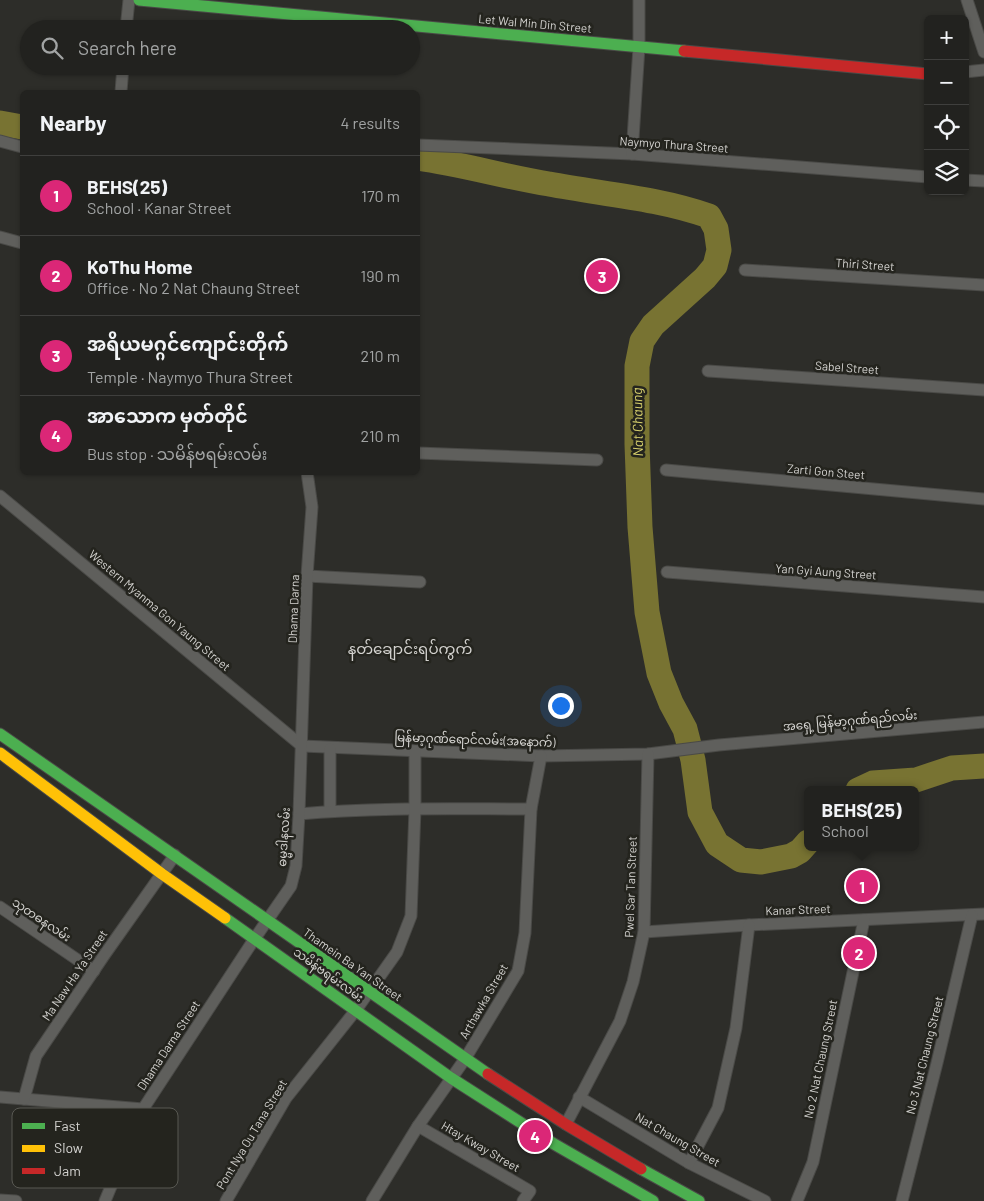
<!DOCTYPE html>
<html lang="en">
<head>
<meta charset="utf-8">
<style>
	:root { --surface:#22221f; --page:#2a2a28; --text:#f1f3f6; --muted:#a2a4a4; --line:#3f3f3d; --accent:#db2777 }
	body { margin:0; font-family:Barlow,"Noto Sans Myanmar",sans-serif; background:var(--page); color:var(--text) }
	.controls { position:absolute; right:15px; top:15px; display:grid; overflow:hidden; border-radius:8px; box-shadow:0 1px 4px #0004 }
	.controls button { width:45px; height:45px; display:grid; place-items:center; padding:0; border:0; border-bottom:1px solid var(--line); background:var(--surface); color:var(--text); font:25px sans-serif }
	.you { position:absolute; left:560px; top:705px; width:18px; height:18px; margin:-12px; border:4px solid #fff; border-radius:50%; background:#1a73e8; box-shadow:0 0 0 8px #1a73e833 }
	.badge { display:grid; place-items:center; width:32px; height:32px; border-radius:50%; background:var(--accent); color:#fff; font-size:16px; font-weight:700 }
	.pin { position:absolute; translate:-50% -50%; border:2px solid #fff; box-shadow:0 1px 5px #0006 }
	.popup { position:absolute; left:804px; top:786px; width:115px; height:65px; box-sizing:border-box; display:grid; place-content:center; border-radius:8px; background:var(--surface); filter:drop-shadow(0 1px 4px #0005); font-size:16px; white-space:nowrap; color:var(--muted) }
	.popup b { font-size:19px; color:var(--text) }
	.popup::after { content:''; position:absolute; left:50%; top:100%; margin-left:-10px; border:10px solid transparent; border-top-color:var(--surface) }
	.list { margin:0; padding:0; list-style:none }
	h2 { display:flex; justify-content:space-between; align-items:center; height:65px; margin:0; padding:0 20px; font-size:21px }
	h2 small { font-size:16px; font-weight:400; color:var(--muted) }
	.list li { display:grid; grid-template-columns:32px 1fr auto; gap:15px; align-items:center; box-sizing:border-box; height:80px; padding:0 20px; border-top:1px solid var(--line) }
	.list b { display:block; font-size:19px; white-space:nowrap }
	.list p { margin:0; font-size:16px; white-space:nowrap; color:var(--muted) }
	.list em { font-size:16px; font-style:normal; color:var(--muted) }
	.icon { flex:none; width:28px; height:28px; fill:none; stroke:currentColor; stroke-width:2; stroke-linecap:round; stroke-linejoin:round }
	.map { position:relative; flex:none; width:984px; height:1201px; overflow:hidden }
	.search { position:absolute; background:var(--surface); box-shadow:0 1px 4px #0004; left:20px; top:20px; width:400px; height:55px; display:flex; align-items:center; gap:12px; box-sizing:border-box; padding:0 18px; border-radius:28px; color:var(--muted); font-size:19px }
	.panel { position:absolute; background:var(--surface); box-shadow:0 1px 4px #0004; left:20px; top:90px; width:400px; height:385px; border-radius:8px }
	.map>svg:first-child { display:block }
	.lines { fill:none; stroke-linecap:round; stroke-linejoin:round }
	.river { stroke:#787332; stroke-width:25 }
	.street-casing { stroke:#4a4a47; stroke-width:13 }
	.fast-casing { stroke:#4a4a47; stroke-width:13 }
	.slow-casing { stroke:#4a4a47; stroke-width:13 }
	.jam-casing { stroke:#4a4a47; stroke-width:13 }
	.street { stroke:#5f5f5c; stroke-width:11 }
	.fast { stroke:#4caf50; stroke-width:11 }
	.slow { stroke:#ffc107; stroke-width:11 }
	.jam { stroke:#c62828; stroke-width:11 }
	.labels { text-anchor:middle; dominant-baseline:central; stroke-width:5; stroke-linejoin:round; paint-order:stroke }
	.street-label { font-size:12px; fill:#d4d3d0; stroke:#24241e }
	.water-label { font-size:14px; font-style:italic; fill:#d8d16d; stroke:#24241e }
	.quarter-label { font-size:15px; fill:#d4d3d0; stroke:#24241e }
	.key { fill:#24241e; stroke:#595953; stroke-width:1 }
	.key-label { font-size:14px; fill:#d4d3d0 }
</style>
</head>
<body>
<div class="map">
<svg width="984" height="1201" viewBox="0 0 984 1201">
	<rect width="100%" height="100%" fill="#2d2d29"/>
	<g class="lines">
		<!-- river -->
		<g class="river">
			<polyline points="0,123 22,127"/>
			<path d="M 418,158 C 462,164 505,177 549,184 C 602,194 658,198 709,216 L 716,229 L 719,250 L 715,266 L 705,278 L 653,325 L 642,341 L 637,366 L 637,444 L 640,527 L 647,612 L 659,673 L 671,703 L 685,729 L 693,760 L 700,812 L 717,844 L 741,860 L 761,862 L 791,856 L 800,851 L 808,842"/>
			<polyline points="858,790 873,783 916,780 952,768 984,766"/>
		</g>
		<!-- street casing -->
		<g class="street-casing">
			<g id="street">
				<polyline points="967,0 984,52"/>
				<polyline points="126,29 129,0"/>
				<polyline points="965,72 984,70"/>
				<polyline points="121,92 123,66"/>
				<polyline points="0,141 22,147"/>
				<polyline points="418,145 632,154 928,177"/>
				<polyline points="632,154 639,47 639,0"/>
				<polyline points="965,180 984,181"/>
				<polyline points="0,237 22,243"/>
				<polyline points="745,270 984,285"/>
				<polyline points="708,371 984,390"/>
				<polyline points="418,453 597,460"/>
				<polyline points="666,470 984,499"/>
				<polyline points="0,496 302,746"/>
				<polyline points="667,572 984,597"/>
				<polyline points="307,576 420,582"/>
				<polyline points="302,746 541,756 648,754 719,745 984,722"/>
				<polyline points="330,811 330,749"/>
				<path d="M 299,814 C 376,807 454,809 531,809"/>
				<polyline points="0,907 94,971"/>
				<polyline points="644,932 749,925 984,914"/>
				<polyline points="0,1097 143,1109"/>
				<polyline points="579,1097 689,1163 765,1201"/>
				<polyline points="24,1099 36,1056 105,954 175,855"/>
				<polyline points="566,1124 620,1021 633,982 644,932 648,754"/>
				<polyline points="418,1126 530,1191 523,1201"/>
				<polyline points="689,1163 718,1108 736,1028 749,925"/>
				<polyline points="0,1200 16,1201"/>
				<polyline points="105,1201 143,1109 255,938 291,886 296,866 299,814 307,576 312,507 307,472"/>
				<polyline points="226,1201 286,1098 356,1010 397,952 411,916 415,809 415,751"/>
				<polyline points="372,1201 418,1126 465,1059 518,971 525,933 531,809 541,756"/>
				<polyline points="797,1201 813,1162 864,920"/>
				<polyline points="902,1201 937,1063 972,915"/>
			</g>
		</g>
		<!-- fast casing -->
		<g class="fast-casing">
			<g id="fast">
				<polyline points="139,0 684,51"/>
				<polyline points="0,734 488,1074"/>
				<polyline points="225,918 451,1078 554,1144 653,1201"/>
				<polyline points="641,1169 699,1201"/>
			</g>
		</g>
		<!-- slow casing -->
		<g class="slow-casing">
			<polyline id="slow" points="0,753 162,874 225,918"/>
		</g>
		<!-- jam casing -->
		<g class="jam-casing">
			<g id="jam">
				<polyline points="684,51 928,74"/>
				<polyline points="488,1074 567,1125 641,1169"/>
			</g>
		</g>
		<!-- street -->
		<use href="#street" class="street"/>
		<!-- fast -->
		<use href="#fast" class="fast"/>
		<!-- slow -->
		<use href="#slow" class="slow"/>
		<!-- jam -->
		<use href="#jam" class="jam"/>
	</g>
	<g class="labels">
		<!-- street labels -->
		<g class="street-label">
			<text transform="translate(535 23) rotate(5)">Let Wal Min Din Street</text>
			<text transform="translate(674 144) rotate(4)">Naymyo Thura Street</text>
			<text transform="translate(865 264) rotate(4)">Thiri Street</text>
			<text transform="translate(847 367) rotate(4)">Sabel Street</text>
			<text transform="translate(826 471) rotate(5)">Zarti Gon Steet</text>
			<text transform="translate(826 571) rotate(4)">Yan Gyi Aung Street</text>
			<text transform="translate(293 609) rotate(-88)">Dhama Darna</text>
			<text transform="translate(160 610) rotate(40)">Western Myanma Gon Yaung Street</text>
			<text transform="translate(850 720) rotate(-5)">အရှေ့ မြန်မာ့ဂုဏ်ရည်လမ်း</text>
			<text transform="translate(475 739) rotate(2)">မြန်မာ့ဂုဏ်ရောင်လမ်း(အနောက်)</text>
			<text transform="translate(283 837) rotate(-86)">ဓမ္မဒါနလမ်း</text>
			<text transform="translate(630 887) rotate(-88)">Pwel Sar Tan Street</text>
			<text transform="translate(798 909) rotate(-2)">Kanar Street</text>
			<text transform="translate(42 919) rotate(34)">သုတဓနလမ်း</text>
			<text transform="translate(353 964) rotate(35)">Thamein Ba Yan Street</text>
			<text transform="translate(329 974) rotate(36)">သမိန်ဗရမ်းလမ်း</text>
			<text transform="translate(74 975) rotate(-56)">Ma Naw Ha Ya Street</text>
			<text transform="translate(483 1001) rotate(-60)">Arthawka Street</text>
			<text transform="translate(168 1045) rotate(-57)">Dhama Darna Street</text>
			<text transform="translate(924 1055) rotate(-76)">No 3 Nat Chaung Street</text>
			<text transform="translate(820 1059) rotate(-78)">No 2 Nat Chaung Street</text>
			<text transform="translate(251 1134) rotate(-59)">Pont Nya Ou Tana Street</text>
			<text transform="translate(678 1139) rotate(30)">Nat Chaung Street</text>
			<text transform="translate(481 1146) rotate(30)">Htay Kway Street</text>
		</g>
		<!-- water labels -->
		<g class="water-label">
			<text transform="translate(637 422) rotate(-91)">Nat Chaung</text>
		</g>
		<!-- quarter labels -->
		<g class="quarter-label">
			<text x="410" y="648">နတ်ချောင်းရပ်ကွက်</text>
		</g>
	</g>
	<!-- legend -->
	<rect x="12" y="1108" width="166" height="80" rx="8" class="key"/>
	<rect x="22" y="1123" width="23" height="6" fill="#4caf50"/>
	<rect x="22" y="1145" width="23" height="7" fill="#ffc107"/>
	<rect x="22" y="1168" width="23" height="6" fill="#c62828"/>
	<g class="key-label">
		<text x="54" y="1131">Fast</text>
		<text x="54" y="1153">Slow</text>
		<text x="54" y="1176">Jam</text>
	</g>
</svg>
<div class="controls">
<button>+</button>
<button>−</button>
<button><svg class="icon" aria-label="locate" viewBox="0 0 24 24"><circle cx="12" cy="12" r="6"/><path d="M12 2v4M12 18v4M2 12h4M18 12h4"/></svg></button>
<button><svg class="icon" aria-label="layers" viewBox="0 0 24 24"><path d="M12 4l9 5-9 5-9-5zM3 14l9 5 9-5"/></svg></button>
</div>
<div class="you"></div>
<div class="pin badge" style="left:862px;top:886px">1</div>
<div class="popup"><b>BEHS(25)</b>School</div>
<div class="pin badge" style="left:859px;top:953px">2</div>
<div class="pin badge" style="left:602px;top:276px">3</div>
<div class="pin badge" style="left:535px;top:1136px">4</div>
<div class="search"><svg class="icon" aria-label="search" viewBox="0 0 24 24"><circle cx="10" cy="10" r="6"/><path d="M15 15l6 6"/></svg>Search here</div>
<section class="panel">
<h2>Nearby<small>4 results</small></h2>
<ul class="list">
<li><span class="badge">1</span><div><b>BEHS(25)</b><p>School · Kanar Street</p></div><em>170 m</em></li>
<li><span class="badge">2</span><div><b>KoThu Home</b><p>Office · No 2 Nat Chaung Street</p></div><em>190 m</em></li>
<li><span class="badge">3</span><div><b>အရိယမဂ္ဂင်ကျောင်းတိုက်</b><p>Temple · Naymyo Thura Street</p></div><em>210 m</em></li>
<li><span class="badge">4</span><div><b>အာသောက မှတ်တိုင်</b><p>Bus stop · သမိန်ဗရမ်းလမ်း</p></div><em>210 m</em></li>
</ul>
</section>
</div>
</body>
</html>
